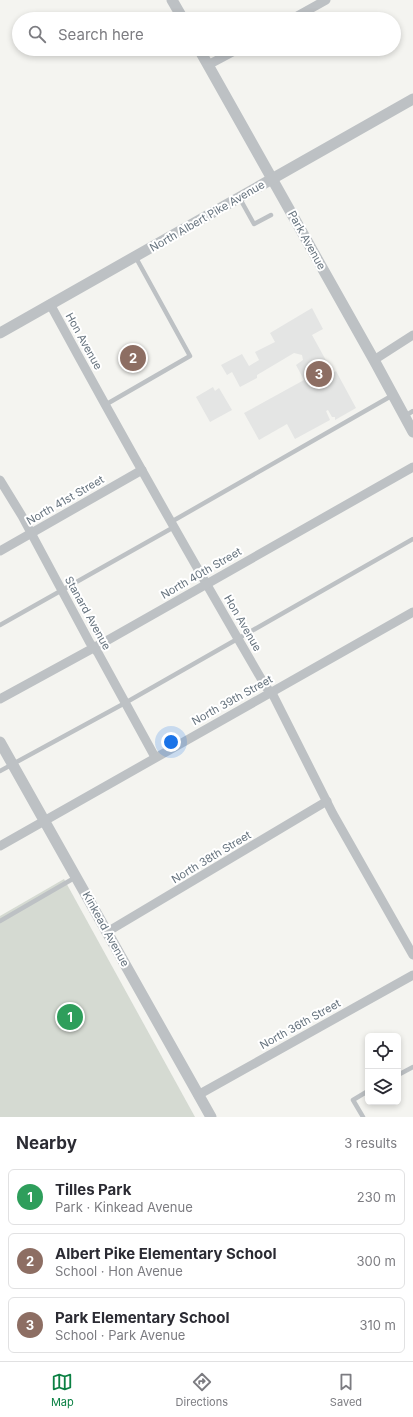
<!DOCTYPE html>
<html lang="en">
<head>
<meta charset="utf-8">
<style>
	:root { --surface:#fff; --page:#f7f7f7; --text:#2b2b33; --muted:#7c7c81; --line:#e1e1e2; --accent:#0b8043 }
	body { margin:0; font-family:Inter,sans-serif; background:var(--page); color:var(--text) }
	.controls { position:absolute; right:12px; bottom:12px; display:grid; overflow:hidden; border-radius:6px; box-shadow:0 2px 6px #0003 }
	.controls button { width:36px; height:36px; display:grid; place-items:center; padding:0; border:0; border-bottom:1px solid var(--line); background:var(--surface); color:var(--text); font:20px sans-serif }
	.you { position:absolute; left:171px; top:742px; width:14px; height:14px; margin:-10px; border:3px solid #fff; border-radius:50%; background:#1a73e8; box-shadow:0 0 0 6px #1a73e833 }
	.badge { display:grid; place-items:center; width:26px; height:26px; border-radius:50%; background:var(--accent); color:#fff; font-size:13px; font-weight:700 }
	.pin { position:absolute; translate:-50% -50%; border:2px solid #fff; box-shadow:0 1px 4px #0006 }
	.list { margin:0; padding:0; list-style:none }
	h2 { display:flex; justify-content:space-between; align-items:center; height:52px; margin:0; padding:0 16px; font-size:17px }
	h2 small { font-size:13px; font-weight:400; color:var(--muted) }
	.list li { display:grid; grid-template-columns:26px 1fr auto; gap:12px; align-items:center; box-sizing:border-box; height:56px; margin:0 8px 8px; padding:0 8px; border:1px solid var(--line); border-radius:6px }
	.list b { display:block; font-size:15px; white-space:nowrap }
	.list p { margin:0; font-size:13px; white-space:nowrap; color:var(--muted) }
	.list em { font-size:13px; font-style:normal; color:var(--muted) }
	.icon { flex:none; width:22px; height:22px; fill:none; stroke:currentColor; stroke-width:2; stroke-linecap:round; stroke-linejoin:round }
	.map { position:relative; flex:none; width:413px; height:1117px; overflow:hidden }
	.search { position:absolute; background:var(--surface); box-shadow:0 2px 6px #0003; left:12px; right:12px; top:12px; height:44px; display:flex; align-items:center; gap:10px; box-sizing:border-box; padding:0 14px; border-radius:22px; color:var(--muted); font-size:15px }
	.sheet { height:244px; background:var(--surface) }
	nav { display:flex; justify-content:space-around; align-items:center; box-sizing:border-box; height:56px; border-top:1px solid var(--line); background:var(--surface); font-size:11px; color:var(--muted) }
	nav a { display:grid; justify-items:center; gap:2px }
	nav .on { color:var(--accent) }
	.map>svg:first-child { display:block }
	.built { fill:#e4e5e4 }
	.green { fill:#d5dad2 }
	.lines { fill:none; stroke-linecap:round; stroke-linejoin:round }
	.service { stroke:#bdc1c4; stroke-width:4.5 }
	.minor { stroke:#bdc1c4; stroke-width:9 }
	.tertiary { stroke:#bdc1c4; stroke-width:11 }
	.labels { text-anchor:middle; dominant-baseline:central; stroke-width:4; stroke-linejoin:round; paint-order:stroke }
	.street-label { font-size:11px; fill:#66737e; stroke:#fff }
</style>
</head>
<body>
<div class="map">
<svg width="413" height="1117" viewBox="0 0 413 1117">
	<rect width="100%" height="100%" fill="#f4f4f0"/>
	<!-- built -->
	<g class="built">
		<polygon points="312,308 323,329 312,335 333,373 336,371 356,408 335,420 335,417 332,417 328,410 326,411 330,420 295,439 287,424 259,440 244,413 304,380 296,365 303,360 302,355 294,353 257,375 257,378 240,387 232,372 227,375 221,365 242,354 249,366 259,360 255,352 275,342 270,333"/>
		<polygon points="213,387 215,391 219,388 232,410 210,422 196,397"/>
	</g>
	<!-- green -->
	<polygon class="green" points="64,879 195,1117 0,1117 0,916"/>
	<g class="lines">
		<!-- service -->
		<g class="service">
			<polyline points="239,197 254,224 271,215"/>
			<polyline points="105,405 190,356 135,256"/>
			<polyline points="405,416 413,411"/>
			<polyline points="171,522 393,395"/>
			<polyline points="0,625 174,527"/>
			<polyline points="0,771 125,703 413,539"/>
			<polyline points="0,921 76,877"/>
			<polyline points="398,1075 413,1067"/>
			<polyline points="363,1117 353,1100 368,1091"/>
		</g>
		<!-- minor -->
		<g class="minor">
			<polyline points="292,19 326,0"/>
			<polyline points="208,65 238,49"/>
			<path d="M 50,304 C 120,433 192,560 266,687 L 273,695 L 333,814 L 413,955"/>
			<polyline points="374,360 413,335"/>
			<polyline points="0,480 22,516 90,643 98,653 155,757"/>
			<polyline points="0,551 142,470"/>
			<polyline points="0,699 108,640 413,467"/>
			<polyline points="0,846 413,612"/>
			<polyline points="107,932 327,801"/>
			<polyline points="198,1095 413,975"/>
		</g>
		<!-- tertiary -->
		<g class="tertiary">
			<polyline points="172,0 183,19"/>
			<polyline points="199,49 374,360 413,432"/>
			<polyline points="0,333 413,99"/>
			<polyline points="0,742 211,1117"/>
		</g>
	</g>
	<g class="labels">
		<!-- street labels -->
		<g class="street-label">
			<text transform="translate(207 216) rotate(-30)">North Albert Pike Avenue</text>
			<text transform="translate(307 240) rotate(61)">Park Avenue</text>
			<text transform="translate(84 341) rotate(61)">Hon Avenue</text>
			<text transform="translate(65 500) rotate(-30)">North 41st Street</text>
			<text transform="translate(201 573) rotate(-30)">North 40th Street</text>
			<text transform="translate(88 613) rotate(61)">Stanard Avenue</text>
			<text transform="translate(243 623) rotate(60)">Hon Avenue</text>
			<text transform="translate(232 700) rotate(-29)">North 39th Street</text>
			<text transform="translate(211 857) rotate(-31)">North 38th Street</text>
			<text transform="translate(106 929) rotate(61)">Kinkead Avenue</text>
			<text transform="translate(300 1024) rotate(-29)">North 36th Street</text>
		</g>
	</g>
</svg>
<div class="controls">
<button><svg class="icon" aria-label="locate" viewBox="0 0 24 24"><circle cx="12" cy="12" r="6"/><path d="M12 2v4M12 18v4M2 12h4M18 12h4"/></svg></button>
<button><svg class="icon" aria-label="layers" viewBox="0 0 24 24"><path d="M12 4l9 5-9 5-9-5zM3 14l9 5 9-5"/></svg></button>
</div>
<div class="you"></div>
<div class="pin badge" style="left:70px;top:1017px;background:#2e9e5b">1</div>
<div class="pin badge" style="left:133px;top:358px;background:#8d6e63">2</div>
<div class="pin badge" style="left:319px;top:374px;background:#8d6e63">3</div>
<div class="search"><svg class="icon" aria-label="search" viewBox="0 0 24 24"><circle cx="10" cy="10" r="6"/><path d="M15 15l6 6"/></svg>Search here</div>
</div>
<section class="sheet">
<h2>Nearby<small>3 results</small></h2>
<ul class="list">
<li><span class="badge" style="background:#2e9e5b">1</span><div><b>Tilles Park</b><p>Park · Kinkead Avenue</p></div><em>230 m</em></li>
<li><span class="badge" style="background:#8d6e63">2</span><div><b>Albert Pike Elementary School</b><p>School · Hon Avenue</p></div><em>300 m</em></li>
<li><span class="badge" style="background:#8d6e63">3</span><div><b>Park Elementary School</b><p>School · Park Avenue</p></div><em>310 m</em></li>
</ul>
</section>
<nav>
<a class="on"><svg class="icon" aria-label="map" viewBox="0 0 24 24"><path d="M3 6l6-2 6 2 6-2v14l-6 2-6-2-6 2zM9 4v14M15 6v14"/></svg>Map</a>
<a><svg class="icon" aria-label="directions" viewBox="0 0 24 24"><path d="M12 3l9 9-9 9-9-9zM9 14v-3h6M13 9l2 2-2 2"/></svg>Directions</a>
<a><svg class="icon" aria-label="saved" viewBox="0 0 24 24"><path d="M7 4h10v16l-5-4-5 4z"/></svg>Saved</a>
</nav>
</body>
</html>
